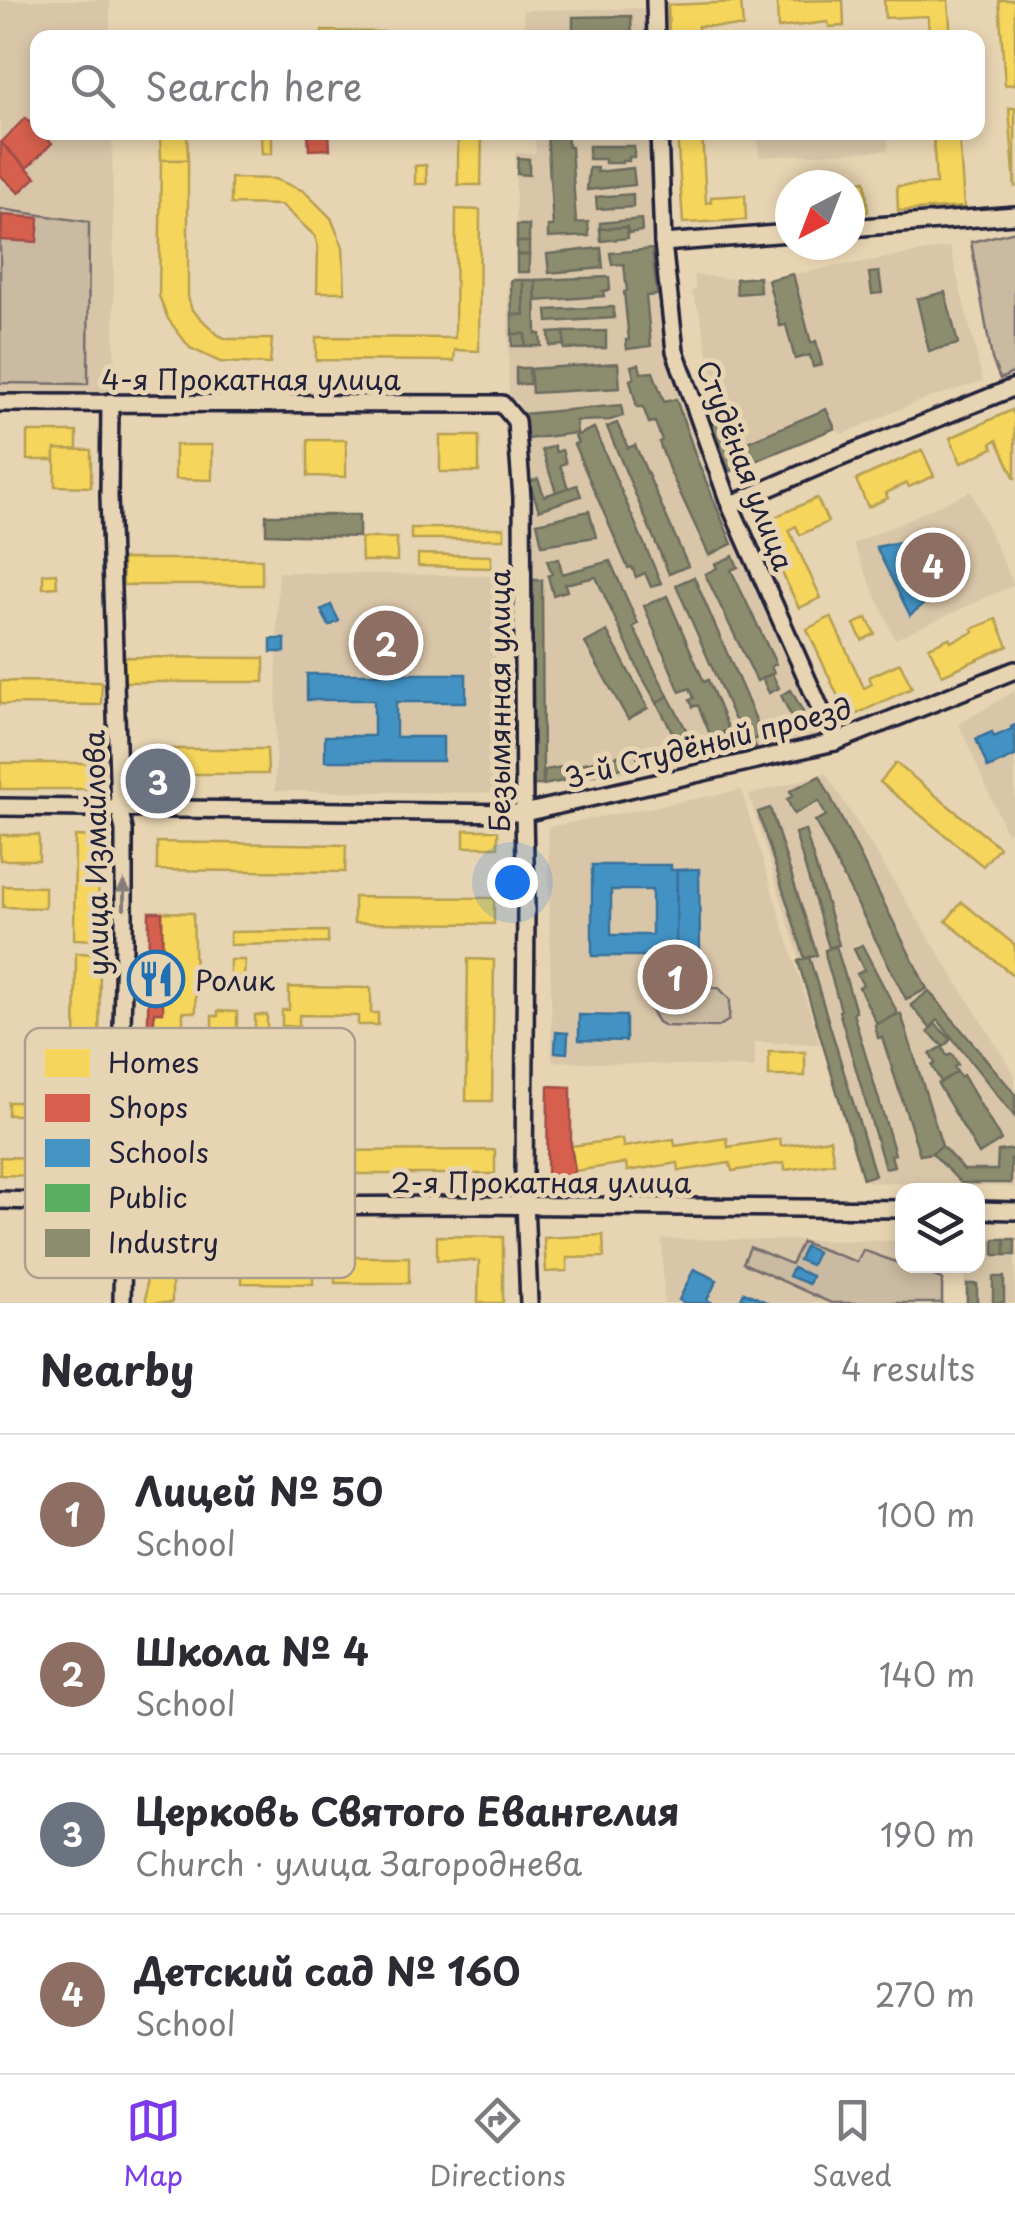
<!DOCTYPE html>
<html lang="en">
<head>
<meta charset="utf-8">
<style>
	:root { --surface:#fff; --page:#f7f7f7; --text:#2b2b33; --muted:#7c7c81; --line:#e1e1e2; --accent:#7c3aed }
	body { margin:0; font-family:"Playpen Sans",sans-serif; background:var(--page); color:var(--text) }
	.controls { position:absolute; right:30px; bottom:30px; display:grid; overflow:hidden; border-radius:20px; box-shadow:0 5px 15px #0003 }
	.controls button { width:90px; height:90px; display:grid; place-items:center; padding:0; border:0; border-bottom:2px solid var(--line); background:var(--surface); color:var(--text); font:50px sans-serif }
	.compass { position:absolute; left:775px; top:170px; width:90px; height:90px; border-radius:50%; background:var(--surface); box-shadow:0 5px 15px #0003; rotate:222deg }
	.you { position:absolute; left:512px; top:882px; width:35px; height:35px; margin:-25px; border:8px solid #fff; border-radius:50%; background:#1a73e8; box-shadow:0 0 0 15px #1a73e833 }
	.badge { display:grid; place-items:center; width:65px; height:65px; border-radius:50%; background:var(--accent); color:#fff; font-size:32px; font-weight:700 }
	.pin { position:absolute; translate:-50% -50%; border:5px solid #fff; box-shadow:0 2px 10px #0006 }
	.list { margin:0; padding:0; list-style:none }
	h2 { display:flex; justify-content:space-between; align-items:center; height:130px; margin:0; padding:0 40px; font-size:42px }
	h2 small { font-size:32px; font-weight:400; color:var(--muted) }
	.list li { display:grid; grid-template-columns:65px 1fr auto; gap:30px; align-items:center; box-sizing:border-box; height:160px; padding:0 40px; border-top:2px solid var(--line) }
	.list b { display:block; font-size:38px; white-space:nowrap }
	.list p { margin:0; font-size:32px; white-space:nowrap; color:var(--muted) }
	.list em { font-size:32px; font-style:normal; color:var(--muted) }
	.icon { flex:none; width:55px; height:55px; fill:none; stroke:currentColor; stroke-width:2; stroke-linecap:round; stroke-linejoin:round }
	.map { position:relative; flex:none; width:1015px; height:1303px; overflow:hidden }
	.search { position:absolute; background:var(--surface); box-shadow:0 5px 15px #0003; left:30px; right:30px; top:30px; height:110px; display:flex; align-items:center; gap:25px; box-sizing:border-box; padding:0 35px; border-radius:20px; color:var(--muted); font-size:38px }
	.sheet { height:770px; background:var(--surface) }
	nav { display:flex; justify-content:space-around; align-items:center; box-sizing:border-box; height:140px; border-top:2px solid var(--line); background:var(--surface); font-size:28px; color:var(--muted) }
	nav a { display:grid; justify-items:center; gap:5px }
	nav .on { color:var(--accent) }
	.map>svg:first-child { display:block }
	.built { fill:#d9c6a9 }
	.green { fill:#cabaa1; stroke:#766e6e; stroke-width:2.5 }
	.homes { fill:#f6d55c; stroke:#b69f52; stroke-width:2.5 }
	.shops { fill:#d6604d; stroke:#a04d48; stroke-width:2.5 }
	.schools { fill:#4393c3; stroke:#39719a; stroke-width:2.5; fill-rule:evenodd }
	.public { fill:#5aae61; stroke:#498456; stroke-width:2.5 }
	.industry { fill:#8c8c6e; stroke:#6c6c5f; stroke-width:2.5 }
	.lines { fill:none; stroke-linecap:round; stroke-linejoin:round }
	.minor-casing { stroke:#22223b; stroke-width:22 }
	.minor { stroke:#e7d4b2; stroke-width:15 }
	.oneway { fill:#847b76 }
	.labels { text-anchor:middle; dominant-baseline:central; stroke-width:10; stroke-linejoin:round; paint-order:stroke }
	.street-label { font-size:28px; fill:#22223b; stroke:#e7d4b2 }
	.poi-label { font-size:28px; fill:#22223b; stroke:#e7d4b2; text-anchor:start }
	.key { fill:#e7d4b2; stroke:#ac9f8e; stroke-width:2.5 }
	.key-label { font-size:28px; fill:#22223b }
</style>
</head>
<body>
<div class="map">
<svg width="1015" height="1303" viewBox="0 0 1015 1303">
	<rect width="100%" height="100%" fill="#e7d4b2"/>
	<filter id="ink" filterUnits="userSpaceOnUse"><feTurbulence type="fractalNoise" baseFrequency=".01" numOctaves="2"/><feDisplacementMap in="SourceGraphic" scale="20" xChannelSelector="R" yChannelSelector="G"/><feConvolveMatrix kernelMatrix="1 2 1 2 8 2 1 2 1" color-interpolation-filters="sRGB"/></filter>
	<g filter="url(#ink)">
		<!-- built -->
		<g class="built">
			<polygon points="0,0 110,0 110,37 38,38 38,132 112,133 115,384 113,390 109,394 0,394"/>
			<polygon points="648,8 649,37 526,37 523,10"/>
			<polygon points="534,133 652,133 655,244 664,354 723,511 826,733 533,789 533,559 519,402 509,400 508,280 517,278 515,153 536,153"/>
			<polygon points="758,133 887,133 888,150 759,157"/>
			<polygon points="950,247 983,381 917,402 843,434 835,429 729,472 709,424 719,410 700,313 691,291 696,290 694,275 736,279 759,277 768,280 793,274"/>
			<polygon points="971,491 1014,585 895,639 853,544"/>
			<polygon points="278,572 495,576 495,793 275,791"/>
			<polygon points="1015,691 1015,828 1006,832 959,724"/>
			<polygon points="826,773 1015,1075 1015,1187 868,1182 749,795"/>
			<polygon points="741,790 820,1044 755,1042 755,1068 552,1061 548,827"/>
			<polygon points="978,1238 1015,1238 1015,1303 965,1303 965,1266 978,1266"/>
			<polygon points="662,1239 902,1241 902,1266 927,1266 928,1268 944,1269 944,1303 664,1303"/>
		</g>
		<!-- green -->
		<g class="green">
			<polygon points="0,209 89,222 88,384 0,383"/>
			<polygon points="1015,231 1015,372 1000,379 992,359 971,242"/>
			<polygon points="665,987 719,988 730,1000 729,1020 718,1027 665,1026 658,1022 650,1009 656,991"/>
			<polygon points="802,1242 857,1262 863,1250 942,1279 942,1303 831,1303 743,1263 750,1247 791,1264"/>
		</g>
		<!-- homes -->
		<g class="homes">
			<polygon points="843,0 844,26 829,27 828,22 778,28 777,1"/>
			<polygon points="884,0 948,0 951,38 929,38 928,16 885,18"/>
			<polygon points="999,0 1015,0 1015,84 1005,85"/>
			<polygon points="741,2 743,27 698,26 698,38 669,38 668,5"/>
			<polygon points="322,31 458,33 458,38 322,38"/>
			<polygon points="1009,108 1015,108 1015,188"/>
			<polygon points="160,132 187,132 188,160 161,160"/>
			<polygon points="458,132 482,132 481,185 458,185"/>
			<polygon points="677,132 702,132 706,203 711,202 711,197 745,195 746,220 683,223"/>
			<polygon points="933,132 959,132 964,207 898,211 897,186 936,184"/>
			<polygon points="261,135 272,135 272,154 262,154"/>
			<polygon points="161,160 188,160 188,297 192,310 218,335 227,339 272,339 270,364 220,362 190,348 168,319 159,296"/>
			<polygon points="426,165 427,184 415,184 415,166"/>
			<polygon points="231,178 275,179 304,191 331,218 343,247 345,292 317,292 318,247 315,236 282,205 231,204"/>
			<polygon points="865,181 868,212 850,214 850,185 840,183"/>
			<polygon points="456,209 480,210 479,351 455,350 454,361 316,360 316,337 455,338"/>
			<polygon points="1012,410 1015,417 1015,479 997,440 991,443 993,448 961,463 950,438"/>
			<polygon points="27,432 77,432 77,450 55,449 55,460 27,460"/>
			<rect x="440" y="436" width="39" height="36"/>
			<polygon points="308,440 346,440 346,477 308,476"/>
			<polygon points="175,445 212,445 212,480 175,479"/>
			<polygon points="55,449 91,450 91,487 55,486"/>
			<polygon points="922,450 934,476 909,487 907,483 886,493 888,498 868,507 856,480"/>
			<polygon points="817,498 828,522 800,535 796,526 789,530 821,598 799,608 759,524"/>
			<rect x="411" y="528" width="93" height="11"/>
			<polygon points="361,538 397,538 397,561 362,561"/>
			<polygon points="418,554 491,556 491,568 418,566"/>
			<polygon points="122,559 262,559 262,585 123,585"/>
			<polygon points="56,573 57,587 43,588 43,574"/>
			<polygon points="831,617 864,688 872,684 869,677 900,663 912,688 848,718 807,629"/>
			<polygon points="867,618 875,634 862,640 854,624"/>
			<polygon points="996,619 1008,646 942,675 929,647 949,638 951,642 974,632 972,629"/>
			<polygon points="123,657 264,658 264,682 123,682"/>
			<polygon points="0,681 102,682 101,705 0,704"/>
			<polygon points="157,749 267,749 268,774 157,774"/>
			<rect x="0" y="763" width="101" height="26"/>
			<polygon points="896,763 999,847 983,866 880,782"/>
			<rect x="464" y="830" width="34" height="17"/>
			<rect x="0" y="835" width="39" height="25"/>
			<polygon points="75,836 99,837 98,940 74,939"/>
			<polygon points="157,842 346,845 345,872 157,870"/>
			<polygon points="3,886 45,887 45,908 3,907"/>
			<polygon points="354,897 494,898 494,924 354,923"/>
			<polygon points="962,902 1015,945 1015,977 946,921"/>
			<polygon points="162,912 193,913 196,1012 183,1012 183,1037 212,1037 212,1016 218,1016 218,1011 237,1012 237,1029 240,1029 240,1064 154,1064 154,1012 163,1012"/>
			<polygon points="328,931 328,943 230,945 230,932"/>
			<polygon points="76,953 100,954 99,1059 75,1058"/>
			<polygon points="468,959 494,960 492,1101 466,1101"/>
			<polygon points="230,960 245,960 244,977 230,977"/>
			<polygon points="289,987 371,988 371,1013 378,1013 378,1025 358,1025 358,1016 299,1015 299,1026 282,1026 282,1010 289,1010"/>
			<rect x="255" y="1015" width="12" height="34"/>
			<rect x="769" y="1052" width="36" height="24"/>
			<rect x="8" y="1102" width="24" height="13"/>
			<polygon points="727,1138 728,1147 780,1139 781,1146 830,1139 834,1163 785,1170 784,1163 732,1171 730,1163 679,1171 678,1163 627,1171 626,1163 575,1171 571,1146 622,1139 623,1147 674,1139 675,1146"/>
			<polygon points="495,1150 495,1174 309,1174 309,1151"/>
			<polygon points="0,1157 39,1158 38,1176 0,1175"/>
			<polygon points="603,1235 604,1257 567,1258 567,1271 546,1272 544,1238"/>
			<polygon points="437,1236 503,1237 503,1303 478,1303 479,1261 437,1260"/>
			<polygon points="147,1237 212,1237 212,1264 172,1263 172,1303 146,1303"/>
			<rect x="335" y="1257" width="74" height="26"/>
			<polygon points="242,1258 313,1258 313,1284 242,1283"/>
		</g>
		<!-- shops -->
		<g class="shops">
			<polygon points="194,34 272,36 273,38 190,38"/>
			<polygon points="25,118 38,130 38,132 40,132 52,143 27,168 1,143"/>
			<polygon points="308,132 329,132 330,149 309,150"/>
			<polygon points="1,143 36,177 19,193 0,175"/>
			<polygon points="2,215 39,218 37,242 1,240"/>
			<polygon points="149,912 162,912 163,1012 154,1012 154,1025 148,1024"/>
			<polygon points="548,1086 571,1087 571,1146 575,1171 570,1176 547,1176"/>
		</g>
		<!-- schools -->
		<g class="schools">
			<polygon points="926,538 949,583 928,594 930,597 924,600 925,603 910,615 876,547 901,542 904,549"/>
			<polygon points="331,605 339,621 329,626 321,610"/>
			<rect x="271" y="639" width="14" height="13"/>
			<polygon points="307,674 466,674 466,702 396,702 396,737 443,737 443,761 325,761 325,736 374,736 374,700 307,700"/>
			<polygon points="1015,725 1015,756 988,768 976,739 992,732 994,737 1012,729 1011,727"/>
			<path d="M 592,865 L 671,865 L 671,870 L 677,870 L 676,949 L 669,949 L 669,956 L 592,956 ZM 611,890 L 652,890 L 652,935 L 611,935 Z"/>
			<polygon points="699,869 700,949 676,949 677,870"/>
			<polygon points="579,1015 626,1016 626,1041 579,1040"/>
			<polygon points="556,1032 568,1033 567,1053 555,1052"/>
			<polygon points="805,1246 817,1252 811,1265 799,1260"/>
			<polygon points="793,1268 812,1276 809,1284 789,1276"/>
			<polygon points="694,1269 717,1280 707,1300 713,1303 685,1303 679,1300"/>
			<polygon points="744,1292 766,1302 765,1303 739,1303"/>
		</g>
		<!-- public -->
		<polygon class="public" points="127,760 157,760 157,774 165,774 165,786 127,786"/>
		<!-- industry -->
		<g class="industry">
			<polygon points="631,16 632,36 573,37 573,17"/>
			<polygon points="547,132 567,132 568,147 571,147 576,223 588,222 589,236 548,238 548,226 553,226"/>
			<polygon points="589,146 634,146 634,157 629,157 629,161 622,161 622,163 605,163 605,159 589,159"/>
			<polygon points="518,158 529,159 529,175 517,174"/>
			<polygon points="589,168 597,168 597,172 633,168 635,185 587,190"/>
			<polygon points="633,194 633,207 597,209 596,197"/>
			<polygon points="641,219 642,231 628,233 627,227 600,229 600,223"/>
			<rect x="517" y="225" width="12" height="17"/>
			<polygon points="627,227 628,238 601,241 600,229"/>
			<rect x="517" y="242" width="12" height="13"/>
			<polygon points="601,248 603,268 549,273 547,254"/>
			<polygon points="652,249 657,295 646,296 651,346 627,349 626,340 629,340 624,292 627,291 624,264 612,265 610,253"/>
			<rect x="517" y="255" width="12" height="17"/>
			<polygon points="879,272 882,293 872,294 869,273"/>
			<polygon points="793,274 811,343 816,341 822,365 813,367 810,355 795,359 786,325 780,326 768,280"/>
			<polygon points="609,277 610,290 603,291 604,296 536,301 535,280"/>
			<polygon points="759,277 760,292 737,294 736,279"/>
			<polygon points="511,280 523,280 524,315 512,315"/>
			<polygon points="523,280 535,280 536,334 540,334 541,346 525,346 525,334 512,334 512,315 524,315"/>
			<polygon points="945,292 958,344 929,351 917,299"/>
			<polygon points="613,307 614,318 548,322 547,310"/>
			<polygon points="606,331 606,348 564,349 564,332"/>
			<polygon points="564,332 564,345 550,346 549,333"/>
			<rect x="512" y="334" width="13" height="12"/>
			<polygon points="618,363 620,388 532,393 530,369"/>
			<polygon points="639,364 641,373 653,372 664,402 676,399 697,460 732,544 709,555 669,469 659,442 662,440 655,422 649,423 643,407 637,407 630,380 634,378 631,366"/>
			<polygon points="516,368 529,368 530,384 516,384"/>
			<polygon points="621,405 623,416 610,420 576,421 577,433 527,439 524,414"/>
			<polygon points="826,409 835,428 729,472 709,424 726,417 738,446"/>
			<polygon points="617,423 628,448 635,445 688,566 669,574 607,427"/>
			<polygon points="594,428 661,583 651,587 645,573 636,577 632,567 628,568 574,444 578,443 575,436"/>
			<polygon points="554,446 556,452 562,450 566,463 560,465 568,488 556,492 542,450"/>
			<polygon points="538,479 544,496 577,485 581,496 539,510 529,482"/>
			<polygon points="589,511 596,537 542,545 537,523"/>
			<polygon points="266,515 359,515 359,537 266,534"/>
			<polygon points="733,556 738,567 731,570 776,664 771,667 774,673 757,681 705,574 717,568 715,564"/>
			<polygon points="559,559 562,574 610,561 638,624 633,627 668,696 657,703 640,673 596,577 565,584 567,591 553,595 548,576 552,574 547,560"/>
			<polygon points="694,577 763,736 753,740 758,752 747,756 741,743 744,741 676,585"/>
			<polygon points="532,580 542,580 543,785 532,785"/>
			<polygon points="667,596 704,682 708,680 729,730 723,732 733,755 721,761 698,705 693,707 690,700 694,698 690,688 680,692 644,606"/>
			<polygon points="607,631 648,708 628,719 585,643"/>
			<polygon points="772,674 779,688 769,693 762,678"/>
			<polygon points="791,690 803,712 792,718 781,695"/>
			<polygon points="668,696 697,750 684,758 682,756 639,765 636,752 678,743 657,703"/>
			<polygon points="623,755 626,767 583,777 580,764"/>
			<polygon points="580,764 583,777 543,785 545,770"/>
			<polygon points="820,776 927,989 906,999 815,821 826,816 819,801 794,814 787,799 793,796 790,791"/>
			<polygon points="770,808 817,955 805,959 758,812"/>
			<polygon points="805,830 839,945 829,948 795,833"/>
			<polygon points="862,945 898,1014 877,1024 859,987 863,985 857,974 864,970 854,949"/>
			<polygon points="836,946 856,1012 853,1013 895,1154 891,1155 894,1166 885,1168 839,1011 841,1010 826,958 825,950"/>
			<polygon points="809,957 875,1175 863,1179 798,961"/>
			<polygon points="929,991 1015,1094 1015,1117 938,1020 930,1028 911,1005"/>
			<polygon points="898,1014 901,1014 942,1146 932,1153 920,1155 882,1037 878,1038 875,1025"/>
			<polygon points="935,1024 951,1039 944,1047 928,1032"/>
			<polygon points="942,1047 947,1056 952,1054 958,1065 954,1067 957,1072 941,1082 932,1066 935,1063 930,1054"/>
			<polygon points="957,1072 960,1077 963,1075 1001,1140 979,1154 938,1084"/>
			<polygon points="942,1146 964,1170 997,1170 998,1151 1015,1149 1015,1159 1011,1159 1011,1183 961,1183 932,1153"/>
			<rect x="994" y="1239" width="11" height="16"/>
			<rect x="1005" y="1239" width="10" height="16"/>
			<rect x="993" y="1277" width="11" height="26"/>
			<rect x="967" y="1284" width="10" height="19"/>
		</g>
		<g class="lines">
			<!-- minor casing -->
			<g class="minor-casing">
				<g id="minor">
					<polyline points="655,0 656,38"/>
					<polyline points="659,132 663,243 675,351 730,505 835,742"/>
					<polyline points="850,228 1015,215"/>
					<polyline points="663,243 790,233"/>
					<polyline points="110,402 109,496 119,807 124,830 124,944 121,1067 124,1161 122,1303"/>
					<polyline points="0,403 502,404 516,421 522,498 524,813 526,908 524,1176 529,1303"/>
					<polyline points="730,505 824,464 1015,387"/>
					<polyline points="0,807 524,813 835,742 1015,670"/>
					<polyline points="0,1200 227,1206 478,1205 902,1209"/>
					<polyline points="978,1210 1015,1211"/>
				</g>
			</g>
			<!-- minor -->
			<use href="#minor" class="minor"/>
		</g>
		<!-- one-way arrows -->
		<defs><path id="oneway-solid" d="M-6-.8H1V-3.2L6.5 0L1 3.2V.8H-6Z" transform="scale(2.5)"/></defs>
		<use class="oneway" href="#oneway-solid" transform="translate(124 895) rotate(-90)"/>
	</g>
	<!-- icons -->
	<defs>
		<g id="restaurant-ring" transform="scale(2.875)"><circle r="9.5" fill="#e7d4b2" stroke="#1f6fb2" stroke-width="1.5"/><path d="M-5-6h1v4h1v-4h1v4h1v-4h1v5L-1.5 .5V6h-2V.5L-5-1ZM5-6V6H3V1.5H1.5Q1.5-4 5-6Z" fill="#1f6fb2"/></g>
	</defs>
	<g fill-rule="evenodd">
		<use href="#restaurant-ring" x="156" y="979"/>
	</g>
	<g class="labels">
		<!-- street labels -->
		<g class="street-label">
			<text x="251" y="378">4-я Прокатная улица</text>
			<text transform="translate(746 465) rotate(69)">Студёная улица</text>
			<text transform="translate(498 701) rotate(-90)">Безымянная улица</text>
			<text transform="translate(708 742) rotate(-14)">3-й Студёный проезд</text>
			<text transform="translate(95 853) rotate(-91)">улица Измайлова</text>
			<text x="541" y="1181">2-я Прокатная улица</text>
		</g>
		<!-- poi labels -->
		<g class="poi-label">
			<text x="195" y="979">Ролик</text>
		</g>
	</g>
	<!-- legend -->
	<rect x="25" y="1028" width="330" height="250" rx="15" class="key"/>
	<rect x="45" y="1049" width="45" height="28" fill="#f6d55c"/>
	<rect x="45" y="1094" width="45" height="28" fill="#d6604d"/>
	<rect x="45" y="1139" width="45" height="28" fill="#4393c3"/>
	<rect x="45" y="1184" width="45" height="28" fill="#5aae61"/>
	<rect x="45" y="1229" width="45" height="28" fill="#8c8c6e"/>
	<g class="key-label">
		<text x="108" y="1073">Homes</text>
		<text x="108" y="1118">Shops</text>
		<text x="108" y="1163">Schools</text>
		<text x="108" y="1208">Public</text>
		<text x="108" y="1253">Industry</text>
	</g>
</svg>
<div class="controls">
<button><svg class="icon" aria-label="layers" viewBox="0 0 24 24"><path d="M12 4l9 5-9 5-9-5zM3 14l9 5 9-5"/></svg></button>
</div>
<svg class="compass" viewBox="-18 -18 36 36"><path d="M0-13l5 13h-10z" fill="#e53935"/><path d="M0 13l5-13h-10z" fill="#7c7c81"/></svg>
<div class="you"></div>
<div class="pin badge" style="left:675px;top:977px;background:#8d6e63">1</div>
<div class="pin badge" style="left:386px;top:643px;background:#8d6e63">2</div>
<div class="pin badge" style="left:158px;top:781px;background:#6b7280">3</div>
<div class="pin badge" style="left:933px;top:565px;background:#8d6e63">4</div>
<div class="search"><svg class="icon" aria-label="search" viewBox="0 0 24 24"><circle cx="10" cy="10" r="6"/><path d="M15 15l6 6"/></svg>Search here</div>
</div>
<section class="sheet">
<h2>Nearby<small>4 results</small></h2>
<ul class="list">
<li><span class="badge" style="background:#8d6e63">1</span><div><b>Лицей № 50</b><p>School</p></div><em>100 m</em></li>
<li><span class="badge" style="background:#8d6e63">2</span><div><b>Школа № 4</b><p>School</p></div><em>140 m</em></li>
<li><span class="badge" style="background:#6b7280">3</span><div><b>Церковь Святого Евангелия</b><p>Church · улица Загороднева</p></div><em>190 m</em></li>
<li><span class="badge" style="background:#8d6e63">4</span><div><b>Детский сад № 160</b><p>School</p></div><em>270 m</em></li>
</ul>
</section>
<nav>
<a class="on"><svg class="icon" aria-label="map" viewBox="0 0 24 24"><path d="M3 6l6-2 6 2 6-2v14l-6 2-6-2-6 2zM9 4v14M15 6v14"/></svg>Map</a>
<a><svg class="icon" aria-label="directions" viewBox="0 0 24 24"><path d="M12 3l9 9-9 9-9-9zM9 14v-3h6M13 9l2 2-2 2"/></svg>Directions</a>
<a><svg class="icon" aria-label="saved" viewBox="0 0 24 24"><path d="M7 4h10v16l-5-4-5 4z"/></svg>Saved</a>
</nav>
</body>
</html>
